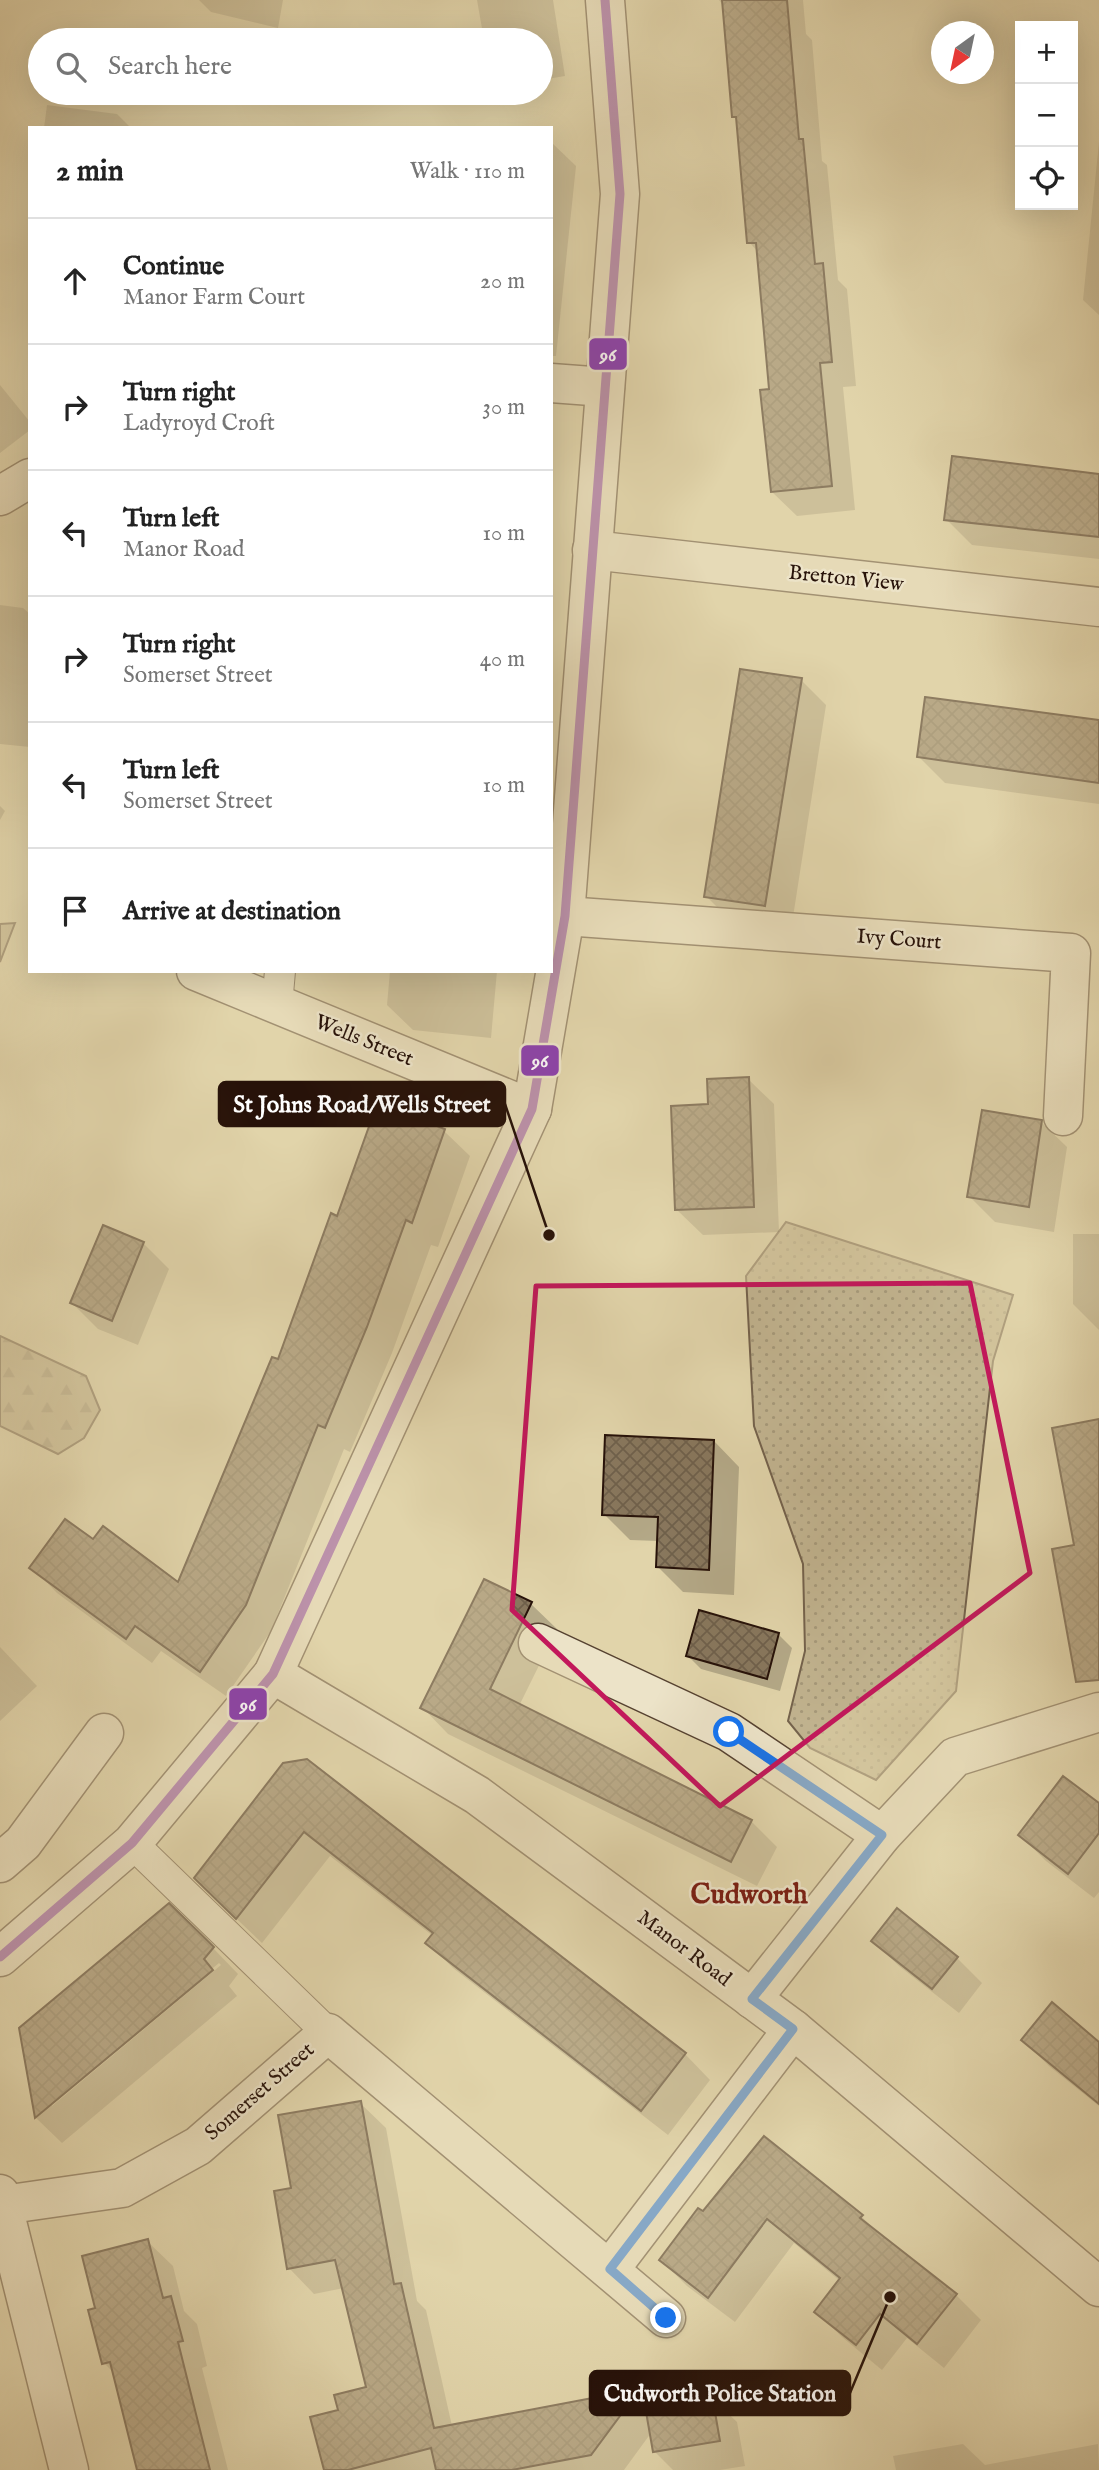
<!DOCTYPE html>
<html lang="en">
<head>
<meta charset="utf-8">
<style>
	:root { --surface:#fff; --page:#f6f6f6; --text:#222; --muted:#767676; --line:#e0e0e0 }
	body { margin:0; font-family:"IM FELL English",serif; background:var(--page); color:var(--text) }
	.controls { position:absolute; right:21px; top:21px; display:grid; overflow:hidden; border-radius:0px; box-shadow:0 7px 28px #0002 }
	.controls button { width:63px; height:63px; display:grid; place-items:center; padding:0; border:0; border-bottom:2px solid var(--line); background:var(--surface); color:var(--text); font:35px sans-serif }
	.compass { position:absolute; left:931px; top:21px; width:63px; height:63px; border-radius:50%; background:var(--surface); box-shadow:0 7px 28px #0002; rotate:213deg }
	.stop { position:absolute; width:21px; height:21px; margin:-16px; border:5px solid #1a73e8; border-radius:50%; background:#fff }
	.stop.end { background:#1a73e8; border-color:#fff; box-shadow:0 2px 7px #0008 }
	.list { margin:0; padding:0; list-style:none }
	h2 { display:flex; justify-content:space-between; align-items:center; height:91px; margin:0; padding:0 28px; font-size:30px }
	h2 small { font-size:23px; font-weight:400; color:var(--muted) }
	.list li { display:grid; grid-template-columns:46px 1fr auto; gap:21px; align-items:center; box-sizing:border-box; height:126px; padding:0 28px; border-top:2px solid var(--line) }
	.list b { display:block; font-size:26px; white-space:nowrap }
	.list p { margin:0; font-size:23px; white-space:nowrap; color:var(--muted) }
	.list em { font-size:23px; font-style:normal; color:var(--muted) }
	.icon { flex:none; width:38px; height:38px; fill:none; stroke:currentColor; stroke-width:2; stroke-linecap:round; stroke-linejoin:round }
	.map { position:relative; flex:none; width:1099px; height:2470px; overflow:hidden }
	.search { position:absolute; background:var(--surface); box-shadow:0 7px 28px #0002; left:28px; top:28px; width:525px; height:77px; display:flex; align-items:center; gap:18px; box-sizing:border-box; padding:0 24px; border-radius:38px; color:var(--muted); font-size:26px }
	.panel { position:absolute; background:var(--surface); box-shadow:0 7px 28px #0002; left:28px; top:126px; width:525px; height:847px; border-radius:0px }
	.map>svg:first-child { display:block }
	.grass { fill:url(#grass-dots); stroke:#74624c; stroke-width:2 }
	.forest { fill:url(#forest-firs); stroke:#74624c; stroke-width:2 }
	.shadow { fill:#0003; fill-rule:evenodd }
	.building { fill:url(#building-cross-hatch); stroke:#271209; stroke-width:2 }
	.lines { fill:none; stroke-linecap:round; stroke-linejoin:round }
	.service-casing { stroke:#564231; stroke-width:32 }
	.minor-casing { stroke:#564231; stroke-width:41 }
	.tertiary-casing { stroke:#564231; stroke-width:41 }
	.service { stroke:#ece3c8; stroke-width:30 }
	.minor { stroke:#ece3c8; stroke-width:38 }
	.tertiary { stroke:#ece3c8; stroke-width:38 }
	.bus-1-casing { stroke:#ece3c8; stroke-width:14 }
	.bus-1 { stroke:#8e44ad; stroke-width:9 }
	.route { stroke:#1a73e8; stroke-width:9 }
	.marked { fill:none; stroke:#c2185b; stroke-width:5; stroke-linejoin:round }
	.labels { text-anchor:middle; dominant-baseline:central; stroke-width:5; stroke-linejoin:round; paint-order:stroke }
	.street-label { font-size:21px; fill:#271209; stroke:#ece3c8 }
	.district-label { font-size:28px; font-weight:bold; fill:#7a1f14; stroke:#ece3c8 }
	.leader { fill:none; stroke:#271209; stroke-width:2.5 }
	.callout-dot { fill:#271209; stroke:#ece3c8; stroke-width:2.5 }
	.callout { fill:#271209; stroke:#271209; stroke-width:2.5 }
	.callout-label { font-size:23px; text-anchor:middle; font-weight:bold; fill:#fff }
	.line-badge { stroke:#ece3c8; stroke-width:2.5 }
	.badge-label { font-size:19px; text-anchor:middle; font-weight:bold; fill:#fff }
</style>
</head>
<body>
<div class="map">
<svg width="1099" height="2470" viewBox="0 0 1099 2470">
	<defs>
		<pattern id="grass-dots" width="8" height="8" patternUnits="userSpaceOnUse" patternTransform="scale(1.75)"><rect width="8" height="8" fill="#c1b38f"/><path d="M2 2h.1M6 6h.1" fill="none" stroke="#a6997a" stroke-width="1.8" stroke-linecap="round"/></pattern>
		<pattern id="forest-firs" width="22" height="20" patternUnits="userSpaceOnUse" patternTransform="scale(1.75)"><rect width="22" height="20" fill="#c1b38f"/><path d="M5 1l3.5 6h-7zM16 11l3.5 6h-7z" fill="#a6997a"/></pattern>
		<pattern id="building-cross-hatch" width="8" height="8" patternUnits="userSpaceOnUse" patternTransform="scale(1.75)"><rect width="8" height="8" fill="#88775d"/><path d="M0 0l8 8M0 8l8-8" fill="none" stroke="#6f604b"/></pattern>
	</defs>
	<rect width="100%" height="100%" fill="#e1d4aa"/>
	<filter id="stains"><feTurbulence type="fractalNoise" baseFrequency=".00286" numOctaves="4"/><feColorMatrix values="0 0 0 0 .2 0 0 0 0 .09 0 0 0 0 .02 0 0 0 .5 -.17"/></filter>
	<radialGradient id="worn" r=".72"><stop offset=".6" stop-color="#630" stop-opacity="0"/><stop offset="1" stop-color="#630" stop-opacity=".3"/></radialGradient>
	<!-- grass -->
	<polygon class="grass" points="786,1222 1013,1295 993,1361 956,1691 876,1780 810,1748 788,1721 805,1651 803,1564 754,1426 746,1276"/>
	<!-- forest -->
	<g class="forest">
		<polygon points="15,923 0,962 0,924"/>
		<polygon points="0,1336 86,1376 100,1410 84,1438 58,1454 0,1426"/>
	</g>
	<!-- shadow -->
	<g class="shadow">
		<polygon points="199,0 283,0 278,28 211,12"/>
		<polygon points="477,0 553,0 565,76 541,80 541,40 484,40"/>
		<polygon points="719,0 803,0 806,34 812,40 822,161 827,165 838,280 847,289 856,386 843,387 855,510 797,516 772,492 771,391 758,252 749,242 738,121 734,117 725,8"/>
		<polygon points="47,105 117,114 131,128 44,128"/>
		<polygon points="551,142 576,166 556,356 551,356"/>
		<polygon points="1099,142 1099,315 1083,300"/>
		<polygon points="0,385 30,422 30,430 0,453"/>
		<polygon points="1099,477 1099,559 972,545 946,519"/>
		<polygon points="0,605 23,608 30,614 30,747 0,744"/>
		<polygon points="801,680 826,705 791,930 732,922 706,896"/>
		<polygon points="1099,723 1099,804 945,783 919,757"/>
		<polygon points="0,806 5,811 0,820"/>
		<polygon points="390,971 497,971 491,1038 413,1030 387,1005"/>
		<polygon points="748,1079 774,1104 779,1232 703,1235 677,1210 710,1106"/>
		<polygon points="378,1107 444,1131 470,1156 438,1247 431,1245 392,1353 350,1452 344,1449 271,1631 226,1696 161,1651 152,1663 57,1593 32,1567 93,1542 179,1585 279,1361 338,1218"/>
		<polygon points="1041,1122 1067,1147 1054,1232 995,1222 969,1196"/>
		<polygon points="1073,1234 1099,1234 1099,1330 1073,1304"/>
		<polygon points="143,1243 169,1269 138,1345 98,1329 72,1303"/>
		<polygon points="714,1441 739,1467 734,1595 683,1592 658,1567 659,1541 630,1540 604,1514"/>
		<polygon points="531,1604 557,1629 519,1706 751,1821 777,1847 757,1886 448,1734 423,1708"/>
		<polygon points="779,1635 792,1648 780,1691 701,1669 688,1656"/>
		<polygon points="0,1647 37,1686 0,1721"/>
		<polygon points="284,1764 685,2054 710,2080 668,2135 453,1968 428,1943 433,1936 330,1856 262,1943 221,1904"/>
		<polygon points="1099,1805 1099,1892 1094,1898 1046,1861 1020,1835"/>
		<polygon points="873,1941 957,1958 982,1983 959,2013 899,1966"/>
		<path d="M 213,1948 L 238,1974 L 229,1986 L 237,1996 L 62,2143 L 36,2118 L 21,2029 ZM 219,1963 L 221,1965 L 52,2106 L 52,2101 Z"/>
		<polygon points="1023,2040 1099,2043 1099,2106 1049,2066"/>
		<polygon points="360,2103 386,2128 417,2301 426,2310 452,2426 640,2390 655,2406 711,2397 737,2422 745,2466 720,2470 673,2470 654,2451 651,2433 624,2470 326,2470 340,2411 368,2388 344,2288 314,2294 289,2268 293,2189"/>
		<polygon points="703,2214 861,2216 883,2238 956,2295 981,2320 944,2368 907,2338 882,2370 842,2337 816,2311 840,2281 794,2243 735,2322 687,2286 661,2260"/>
		<polygon points="147,2241 173,2266 184,2311 197,2324 207,2366 202,2368 228,2470 139,2470 115,2374 104,2363 97,2309"/>
		<polygon points="963,2444 985,2465 1098,2444 1099,2470 896,2470 893,2456"/>
	</g>
	<!-- building -->
	<g class="building">
		<polygon points="722,0 787,0 799,139 803,139 815,264 823,263 832,362 820,363 832,486 771,492 760,390 769,389 756,243 747,243 736,117 732,117"/>
		<polygon points="952,456 1099,474 1099,537 944,520"/>
		<polygon points="740,669 802,678 765,906 704,897"/>
		<polygon points="925,697 1099,720 1099,783 917,757"/>
		<polygon points="749,1077 754,1207 675,1210 671,1106 708,1104 707,1079"/>
		<polygon points="377,1104 445,1129 412,1223 406,1220 367,1327 325,1428 318,1425 246,1605 200,1672 135,1626 126,1639 29,1568 65,1519 93,1539 103,1526 178,1582 272,1357 278,1359 331,1213 337,1216"/>
		<polygon points="982,1110 1042,1120 1029,1207 967,1197"/>
		<polygon points="103,1225 144,1242 112,1321 70,1303"/>
		<polygon points="1099,1419 1099,1680 1076,1682 1052,1549 1074,1545 1052,1428"/>
		<polygon points="605,1435 714,1440 709,1570 656,1567 658,1517 602,1515"/>
		<polygon points="484,1579 532,1602 490,1689 752,1820 731,1862 420,1708"/>
		<polygon points="699,1610 779,1633 767,1679 686,1656"/>
		<polygon points="307,1759 686,2053 641,2111 425,1943 433,1933 304,1832 236,1919 194,1878 283,1763"/>
		<polygon points="1063,1776 1099,1803 1099,1833 1068,1874 1018,1835"/>
		<polygon points="169,1903 214,1947 204,1959 213,1970 35,2118 19,2028"/>
		<polygon points="897,1908 958,1957 932,1989 871,1941"/>
		<polygon points="1052,2002 1099,2042 1099,2104 1021,2040"/>
		<polygon points="361,2101 394,2284 401,2283 434,2428 640,2389 591,2455 512,2470 436,2470 431,2448 348,2470 324,2470 310,2417 338,2410 334,2395 366,2387 335,2260 287,2269 274,2191 291,2188 278,2115"/>
		<polygon points="764,2136 863,2215 860,2218 957,2294 917,2344 880,2314 856,2345 814,2312 840,2278 767,2219 708,2298 659,2260 698,2208 703,2211"/>
		<polygon points="148,2239 163,2298 171,2296 183,2341 178,2342 210,2470 137,2470 110,2362 102,2364 88,2310 95,2308 82,2256"/>
		<polygon points="712,2395 720,2441 653,2452 645,2406"/>
	</g>
	<g class="lines">
		<!-- service casing -->
		<g class="service-casing">
			<g id="service">
				<polyline points="277,1005 280,971"/>
				<polyline points="132,1843 328,2033"/>
			</g>
		</g>
		<!-- minor casing -->
		<g class="minor-casing">
			<g id="minor">
				<polyline points="551,383 605,387"/>
				<polyline points="0,496 30,478"/>
				<polyline points="592,550 1099,607"/>
				<polyline points="565,916 1071,953 1063,1116"/>
				<polyline points="196,971 532,1109"/>
				<polyline points="538,1643 729,1732 882,1835"/>
				<polyline points="273,1674 477,1795 793,2029 1099,2287"/>
				<polyline points="0,1863 23,1843 104,1733"/>
				<polyline points="752,1999 882,1835 955,1757 1099,1712"/>
				<polyline points="0,2194 69,2470"/>
				<polyline points="3,2205 122,2188 198,2146 328,2033 666,2318"/>
				<polyline points="610,2269 793,2029"/>
			</g>
		</g>
		<!-- tertiary casing -->
		<g class="tertiary-casing">
			<polyline id="tertiary" points="0,1957 132,1843 273,1674 532,1109 565,916 620,194 605,0"/>
		</g>
		<!-- service -->
		<use href="#service" class="service"/>
		<!-- minor -->
		<use href="#minor" class="minor"/>
		<!-- tertiary -->
		<use href="#tertiary" class="tertiary"/>
		<!-- bus-1 casing -->
		<g class="bus-1-casing">
			<polyline id="bus-1" points="0,1957 132,1843 273,1674 532,1109 565,916 620,194 605,0"/>
		</g>
		<!-- bus-1 -->
		<use href="#bus-1" class="bus-1"/>
	</g>
	<g class="lines">
		<!-- route -->
		<polyline class="route" points="666,2318 610,2269 793,2029 752,1999 882,1835 729,1732"/>
	</g>
	<!-- marked area -->
	<path d="M0 0H1099V2470H0ZM 970,1283 L 1030,1573 L 720,1806 L 512,1610 L 536,1286 Z" fill="#e1d4aa" fill-opacity=".55" fill-rule="evenodd"/>
	<path class="marked" d="M 970,1283 L 1030,1573 L 720,1806 L 512,1610 L 536,1286 Z"/>
	<g class="labels">
		<!-- street labels -->
		<g class="street-label">
			<text transform="translate(846 579) rotate(6)">Bretton View</text>
			<text transform="translate(899 940) rotate(4)">Ivy Court</text>
			<text transform="translate(364 1041) rotate(22)">Wells Street</text>
			<text transform="translate(684 1949) rotate(37)">Manor Road</text>
			<text transform="translate(260 2092) rotate(-41)">Somerset Street</text>
		</g>
		<!-- district labels -->
		<g class="district-label">
			<text x="749" y="1895">Cudworth</text>
		</g>
	</g>
	<!-- callouts -->
	<path class="leader" d="M549 1235L505 1104M890 2297L850 2393"/>
	<g class="callout-dot">
		<circle cx="549" cy="1235" r="7"/>
		<circle cx="890" cy="2297" r="7"/>
	</g>
	<g class="callout">
		<rect x="219" y="1082" width="286" height="44" rx="7"/>
		<rect x="590" y="2371" width="260" height="44" rx="7"/>
	</g>
	<g class="callout-label">
		<text x="362" y="1112">St Johns Road/Wells Street</text>
		<text x="720" y="2401">Cudworth Police Station</text>
	</g>
	<g class="line-badge">
		<rect x="588" y="337" width="40" height="34" rx="7" fill="#8e44ad"/>
		<rect x="520" y="1044" width="40" height="33" rx="7" fill="#8e44ad"/>
		<rect x="228" y="1687" width="40" height="34" rx="7" fill="#8e44ad"/>
	</g>
	<g class="badge-label">
		<text x="608" y="361">96</text>
		<text x="540" y="1067">96</text>
		<text x="248" y="1711">96</text>
	</g>
	<rect width="100%" height="100%" filter="url(#stains)"/>
	<rect width="100%" height="100%" fill="url(#worn)"/>
</svg>
<div class="controls">
<button>+</button>
<button>−</button>
<button><svg class="icon" aria-label="locate" viewBox="0 0 24 24"><circle cx="12" cy="12" r="6"/><path d="M12 2v4M12 18v4M2 12h4M18 12h4"/></svg></button>
</div>
<svg class="compass" viewBox="-18 -18 36 36"><path d="M0-13l5 13h-10z" fill="#e53935"/><path d="M0 13l5-13h-10z" fill="#767676"/></svg>
<div class="stop" style="left:729px;top:1732px"></div>
<div class="stop end" style="left:666px;top:2318px"></div>
<div class="search"><svg class="icon" aria-label="search" viewBox="0 0 24 24"><circle cx="10" cy="10" r="6"/><path d="M15 15l6 6"/></svg>Search here</div>
<section class="panel">
<h2>2 min<small>Walk · 110 m</small></h2>
<ul class="list">
<li><svg class="icon" aria-label="ahead" viewBox="0 0 24 24"><path d="M12 20V5M6 11l6-6 6 6"/></svg><div><b>Continue</b><p>Manor Farm Court</p></div><em>20 m</em></li>
<li><svg class="icon" aria-label="right" viewBox="0 0 24 24"><path d="M7 20v-9h11M14 6l5 5-5 5"/></svg><div><b>Turn right</b><p>Ladyroyd Croft</p></div><em>30 m</em></li>
<li><svg class="icon" aria-label="left" viewBox="0 0 24 24"><path d="M17 20v-9H6M10 6l-5 5 5 5"/></svg><div><b>Turn left</b><p>Manor Road</p></div><em>10 m</em></li>
<li><svg class="icon" aria-label="right" viewBox="0 0 24 24"><path d="M7 20v-9h11M14 6l5 5-5 5"/></svg><div><b>Turn right</b><p>Somerset Street</p></div><em>40 m</em></li>
<li><svg class="icon" aria-label="left" viewBox="0 0 24 24"><path d="M17 20v-9H6M10 6l-5 5 5 5"/></svg><div><b>Turn left</b><p>Somerset Street</p></div><em>10 m</em></li>
<li><svg class="icon" aria-label="arrive" viewBox="0 0 24 24"><path d="M6 21V4h12l-3 4 3 4H6"/></svg><div><b>Arrive at destination</b></div></li>
</ul>
</section>
</div>
</body>
</html>
